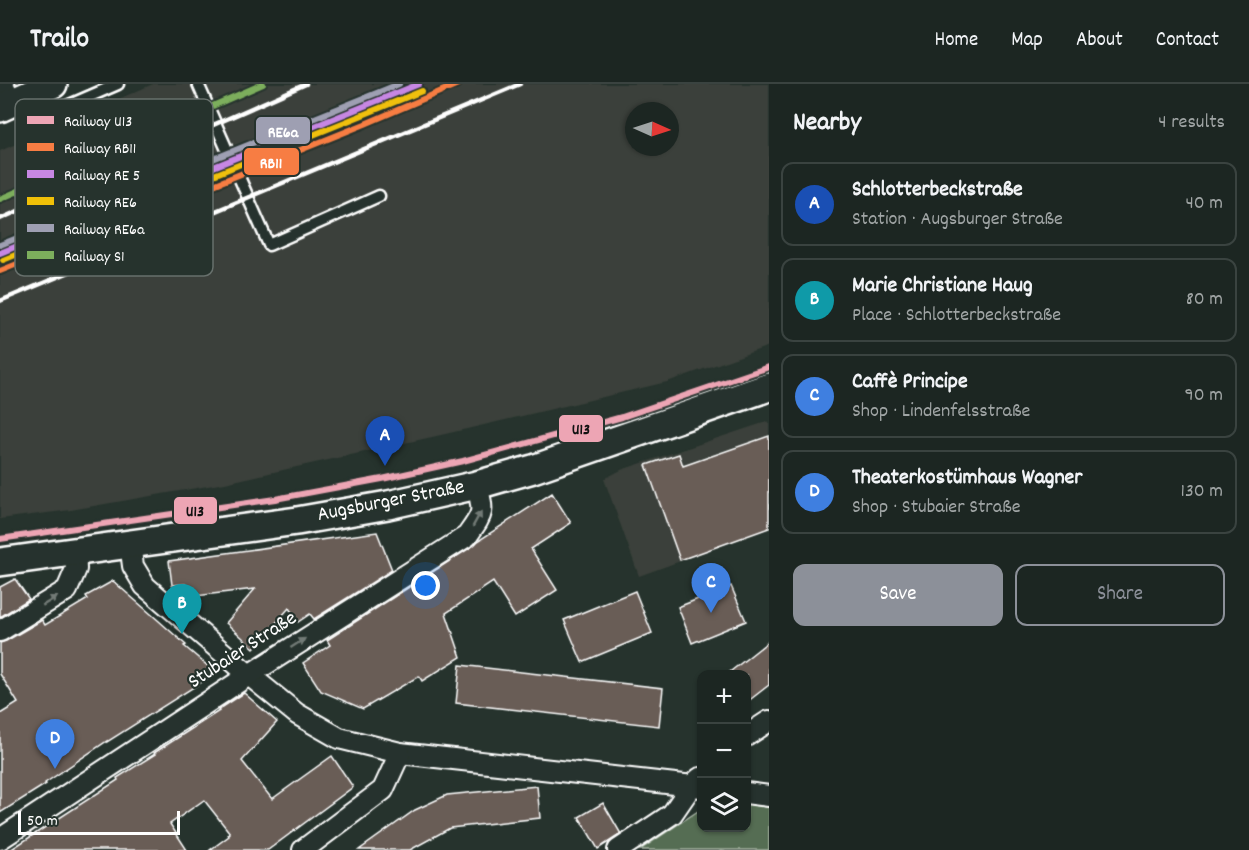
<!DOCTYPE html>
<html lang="en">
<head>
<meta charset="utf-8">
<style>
	:root { --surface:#1c2622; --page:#29322f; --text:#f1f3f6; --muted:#a0a5a5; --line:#3a4340; --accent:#8c9099 }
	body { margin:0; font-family:Dekko,sans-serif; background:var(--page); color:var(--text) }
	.controls { position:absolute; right:18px; bottom:18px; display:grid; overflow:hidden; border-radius:12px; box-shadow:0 2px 4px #0004 }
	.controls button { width:54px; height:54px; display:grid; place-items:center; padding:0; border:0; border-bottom:2px solid var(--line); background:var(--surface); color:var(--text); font:30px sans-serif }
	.compass { position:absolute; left:625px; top:18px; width:54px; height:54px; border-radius:50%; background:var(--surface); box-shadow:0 2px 4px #0004; rotate:93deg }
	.scale { position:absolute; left:18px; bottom:15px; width:162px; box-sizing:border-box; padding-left:6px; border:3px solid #fff; border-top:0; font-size:16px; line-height:21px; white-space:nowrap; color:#fff; -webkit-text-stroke:4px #26332d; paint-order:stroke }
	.you { position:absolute; left:426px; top:502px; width:21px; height:21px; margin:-15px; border:4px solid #fff; border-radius:50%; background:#1a73e8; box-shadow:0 0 0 9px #1a73e833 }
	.badge { display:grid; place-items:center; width:39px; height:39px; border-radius:50%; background:var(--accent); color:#fff; font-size:20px; font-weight:700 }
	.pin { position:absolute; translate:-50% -50px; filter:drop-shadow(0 2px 3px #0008) }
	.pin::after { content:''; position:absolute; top:32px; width:21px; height:18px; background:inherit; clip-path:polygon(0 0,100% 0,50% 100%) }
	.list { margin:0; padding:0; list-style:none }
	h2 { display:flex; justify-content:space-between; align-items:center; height:78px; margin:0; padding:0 24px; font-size:26px }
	h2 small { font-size:20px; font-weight:400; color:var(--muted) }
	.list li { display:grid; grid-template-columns:39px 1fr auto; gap:18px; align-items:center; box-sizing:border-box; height:84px; margin:0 12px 12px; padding:0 12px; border:2px solid var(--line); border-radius:12px }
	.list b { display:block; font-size:22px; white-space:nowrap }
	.list p { margin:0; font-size:20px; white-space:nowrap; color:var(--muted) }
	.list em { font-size:20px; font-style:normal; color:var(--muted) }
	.actions { display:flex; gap:12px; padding:18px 24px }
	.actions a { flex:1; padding:14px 0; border:2px solid var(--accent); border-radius:12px; text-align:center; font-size:21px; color:var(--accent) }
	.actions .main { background:var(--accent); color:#fff }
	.icon { flex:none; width:33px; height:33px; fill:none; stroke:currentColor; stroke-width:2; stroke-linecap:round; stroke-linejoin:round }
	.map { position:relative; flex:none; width:769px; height:766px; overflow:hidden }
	header { display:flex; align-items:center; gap:36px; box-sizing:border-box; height:84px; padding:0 30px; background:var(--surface); border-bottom:2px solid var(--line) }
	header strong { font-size:28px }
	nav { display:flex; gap:33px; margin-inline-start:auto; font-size:21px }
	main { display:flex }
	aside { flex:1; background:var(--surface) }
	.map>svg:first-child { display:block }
	.built { fill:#3a403a; fill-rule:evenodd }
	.green { fill:#556d52; stroke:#aab6a8; stroke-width:1.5 }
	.building { fill:#695d57; stroke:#fff; stroke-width:1.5 }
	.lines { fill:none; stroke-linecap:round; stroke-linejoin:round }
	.lane-casing { stroke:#fff; stroke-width:15 }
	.street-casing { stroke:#fff; stroke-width:24 }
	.secondary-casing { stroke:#fff; stroke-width:32 }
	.lane { stroke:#26332d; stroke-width:10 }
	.street { stroke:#26332d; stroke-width:20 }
	.secondary { stroke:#26332d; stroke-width:27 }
	.rail { stroke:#fff; stroke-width:4.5 }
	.rail-1-casing { stroke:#26332d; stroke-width:10 }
	.rail-2-casing { stroke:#26332d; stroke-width:10 }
	.rail-3-casing { stroke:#26332d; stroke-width:10 }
	.rail-4-casing { stroke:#26332d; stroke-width:10 }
	.rail-5-casing { stroke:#26332d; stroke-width:10 }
	.rail-6-casing { stroke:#26332d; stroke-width:10 }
	.rail-1 { stroke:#eda5b4; stroke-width:6 }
	.rail-2 { stroke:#f77d43; stroke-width:6 }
	.rail-3 { stroke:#c787e3; stroke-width:6 }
	.rail-4 { stroke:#f0c008; stroke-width:6 }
	.rail-5 { stroke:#9e9fb2; stroke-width:6 }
	.rail-6 { stroke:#7cae5c; stroke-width:6 }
	.oneway { fill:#727a76 }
	.labels { text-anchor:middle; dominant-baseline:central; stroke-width:4.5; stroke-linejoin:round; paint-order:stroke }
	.street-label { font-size:21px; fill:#fff; stroke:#26332d }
	.key { fill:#26332d; stroke:#67706c; stroke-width:1.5 }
	.key-label { font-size:16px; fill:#fff }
	.line-badge { stroke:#26332d; stroke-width:2 }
	.badge-label { font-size:16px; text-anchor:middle; font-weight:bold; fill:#fff }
	.pale-badge-label { font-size:16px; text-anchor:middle; font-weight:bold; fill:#111 }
</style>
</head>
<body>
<header>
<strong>Trailo</strong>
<nav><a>Home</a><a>Map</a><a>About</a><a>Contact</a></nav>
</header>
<main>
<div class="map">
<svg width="769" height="766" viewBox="0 0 769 766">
	<rect width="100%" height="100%" fill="#26332d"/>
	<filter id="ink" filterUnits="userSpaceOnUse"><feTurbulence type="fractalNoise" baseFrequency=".0167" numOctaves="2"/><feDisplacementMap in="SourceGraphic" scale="12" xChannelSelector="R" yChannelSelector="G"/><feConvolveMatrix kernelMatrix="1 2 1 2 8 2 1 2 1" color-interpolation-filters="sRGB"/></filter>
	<g filter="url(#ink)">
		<!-- built -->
		<g class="built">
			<path d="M 153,0 L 769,0 L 769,262 L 667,298 L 441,351 L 225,399 L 71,426 L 0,435 L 0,67 ZM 634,27 L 670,27 L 670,63 L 634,63 Z"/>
			<polygon points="769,337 769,445 639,492 604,395 621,386"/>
		</g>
		<!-- green -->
		<polygon class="green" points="747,720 769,723 769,766 640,766 701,725 702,744 746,744"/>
		<!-- building -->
		<g class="building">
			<polygon points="769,352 769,444 680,476 646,381 679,370 683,382"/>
			<polygon points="552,409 571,439 531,465 557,506 515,533 493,498 446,529 461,573 422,597 419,592 363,625 321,607 303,579 330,561 327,556 473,462 478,457"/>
			<polygon points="377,448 392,486 314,535 310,530 298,538 289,524 254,564 226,539 255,505 187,513 185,500 172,501 169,477"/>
			<polygon points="15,495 29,515 0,533 0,503"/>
			<polygon points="113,497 159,537 186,561 184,562 216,589 107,658 107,657 45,699 46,700 0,729 0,630 18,619 0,590 0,559 6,557 42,536 45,541 88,515 86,512"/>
			<polygon points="731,502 746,537 692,559 678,523"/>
			<polygon points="635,507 652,549 582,578 564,536"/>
			<polygon points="769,557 769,601 747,618 747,591 726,591"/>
			<polygon points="460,581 663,604 659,642 456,619"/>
			<polygon points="244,609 277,638 242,677 272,715 332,672 353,703 268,766 210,766 229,752 228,750 230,749 204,716 170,740 187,766 10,766 118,696 117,694 155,670 154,669 219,627 218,626"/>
			<polygon points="537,702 540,734 450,744 410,766 359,766 415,726 447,711"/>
			<polygon points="603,719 621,750 598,765 579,733"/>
		</g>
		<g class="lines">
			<!-- lane casing -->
			<g class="lane-casing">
				<g id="lane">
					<polyline points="198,0 269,161 379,112"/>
					<polyline points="21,21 51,29 118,0"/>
				</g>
			</g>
			<!-- street casing -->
			<g class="street-casing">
				<g id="street">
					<polyline points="3,0 12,19"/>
					<polyline points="130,459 133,482 145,502 249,591 297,630 339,654 400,669 702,703"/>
					<polyline points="0,547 67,506 76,485 75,467"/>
					<polyline points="746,652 769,637"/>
					<polyline points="746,709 769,712"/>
					<path d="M 0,755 L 249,591 L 467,452 C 484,428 484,430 477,401"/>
					<polyline points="303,766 383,706 400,669"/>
					<polyline points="618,766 672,730 692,701 700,694"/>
				</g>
			</g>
			<!-- secondary casing -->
			<g class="secondary-casing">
				<g id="secondary">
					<polyline points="0,24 53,0"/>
					<polyline points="0,478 297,437 388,421 477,401 533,385 769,303"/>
				</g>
			</g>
			<!-- lane -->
			<use href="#lane" class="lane"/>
			<!-- street -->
			<use href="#street" class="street"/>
			<!-- secondary -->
			<use href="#secondary" class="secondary"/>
			<!-- rail -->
			<g class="rail">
				<polyline points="0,135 306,0"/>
				<polyline points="0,217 520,0"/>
			</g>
			<!-- rail-1 casing -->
			<g class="rail-1-casing">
				<polyline id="rail-1" points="0,455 275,415 382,395 463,377 622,333 769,283"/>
			</g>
			<!-- rail-2 casing -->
			<g class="rail-2-casing">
				<polyline id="rail-2" points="0,187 365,40 458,0"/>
			</g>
			<!-- rail-3 casing -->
			<g class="rail-3-casing">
				<polyline id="rail-3" points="0,169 419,0"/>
			</g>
			<!-- rail-4 casing -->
			<g class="rail-4-casing">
				<polyline id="rail-4" points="3,176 422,7"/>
			</g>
			<!-- rail-5 casing -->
			<g class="rail-5-casing">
				<polyline id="rail-5" points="0,161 399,0"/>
			</g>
			<!-- rail-6 casing -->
			<g class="rail-6-casing">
				<polyline id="rail-6" points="0,115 263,0"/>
			</g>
			<!-- rail-1 -->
			<use href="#rail-1" class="rail-1"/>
			<!-- rail-2 -->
			<use href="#rail-2" class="rail-2"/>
			<!-- rail-3 -->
			<use href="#rail-3" class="rail-3"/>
			<!-- rail-4 -->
			<use href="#rail-4" class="rail-4"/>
			<!-- rail-5 -->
			<use href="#rail-5" class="rail-5"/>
			<!-- rail-6 -->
			<use href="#rail-6" class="rail-6"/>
		</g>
		<!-- one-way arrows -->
		<defs><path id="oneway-solid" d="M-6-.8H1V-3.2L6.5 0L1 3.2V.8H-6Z" transform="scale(1.5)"/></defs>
		<g class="oneway">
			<use href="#oneway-solid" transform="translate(477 435) rotate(-61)"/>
			<use href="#oneway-solid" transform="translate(50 517) rotate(-31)"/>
			<use href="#oneway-solid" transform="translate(298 559) rotate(-33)"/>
		</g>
	</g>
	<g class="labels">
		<!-- street labels -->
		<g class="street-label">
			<text transform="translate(391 418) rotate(-11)">Augsburger Straße</text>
			<text transform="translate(243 567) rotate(-33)">Stubaier Straße</text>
		</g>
	</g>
	<!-- legend -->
	<rect x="15" y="15" width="198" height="177" rx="9" class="key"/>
	<rect x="27" y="32" width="27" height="8" fill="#eda5b4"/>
	<rect x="27" y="59" width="27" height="8" fill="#f77d43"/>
	<rect x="27" y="86" width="27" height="8" fill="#c787e3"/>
	<rect x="27" y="113" width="27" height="8" fill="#f0c008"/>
	<rect x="27" y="140" width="27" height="8" fill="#9e9fb2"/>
	<rect x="27" y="167" width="27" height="8" fill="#7cae5c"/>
	<g class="key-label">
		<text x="64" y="42">Railway U13</text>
		<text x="64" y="69">Railway RB11</text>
		<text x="64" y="96">Railway RE 5</text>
		<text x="64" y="123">Railway RE6</text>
		<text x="64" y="150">Railway RE6a</text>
		<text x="64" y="177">Railway S1</text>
	</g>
	<g class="line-badge">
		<rect x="255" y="32" width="56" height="29" rx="6" fill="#9e9fb2"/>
		<rect x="243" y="63" width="57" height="29" rx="6" fill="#f77d43"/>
		<rect x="558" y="330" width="46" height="29" rx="6" fill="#eda5b4"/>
		<rect x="173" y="412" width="45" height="29" rx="6" fill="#eda5b4"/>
	</g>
	<g class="badge-label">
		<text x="283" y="53">RE6a</text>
		<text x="271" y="84">RB11</text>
	</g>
	<g class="pale-badge-label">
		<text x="581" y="350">U13</text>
		<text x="195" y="432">U13</text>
	</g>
</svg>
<div class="controls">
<button>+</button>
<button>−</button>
<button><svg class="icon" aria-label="layers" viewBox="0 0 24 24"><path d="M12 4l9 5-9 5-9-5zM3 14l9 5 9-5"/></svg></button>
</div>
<svg class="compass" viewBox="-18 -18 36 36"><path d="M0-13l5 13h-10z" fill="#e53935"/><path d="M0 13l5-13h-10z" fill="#a0a5a5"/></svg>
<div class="scale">50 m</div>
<div class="you"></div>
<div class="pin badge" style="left:385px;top:382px;background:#1a4fb4">A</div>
<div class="pin badge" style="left:182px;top:550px;background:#0f9aa8">B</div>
<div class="pin badge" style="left:711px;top:529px;background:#3f7fe0">C</div>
<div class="pin badge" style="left:55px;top:685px;background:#3f7fe0">D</div>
</div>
<aside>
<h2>Nearby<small>4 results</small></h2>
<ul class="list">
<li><span class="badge" style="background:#1a4fb4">A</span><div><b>Schlotterbeckstraße</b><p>Station · Augsburger Straße</p></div><em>40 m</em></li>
<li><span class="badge" style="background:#0f9aa8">B</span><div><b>Marie Christiane Haug</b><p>Place · Schlotterbeckstraße</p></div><em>80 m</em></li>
<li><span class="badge" style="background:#3f7fe0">C</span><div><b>Caffè Principe</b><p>Shop · Lindenfelsstraße</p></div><em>90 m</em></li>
<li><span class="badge" style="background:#3f7fe0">D</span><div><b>Theaterkostümhaus Wagner</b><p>Shop · Stubaier Straße</p></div><em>130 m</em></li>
</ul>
<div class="actions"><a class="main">Save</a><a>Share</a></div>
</aside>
</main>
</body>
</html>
